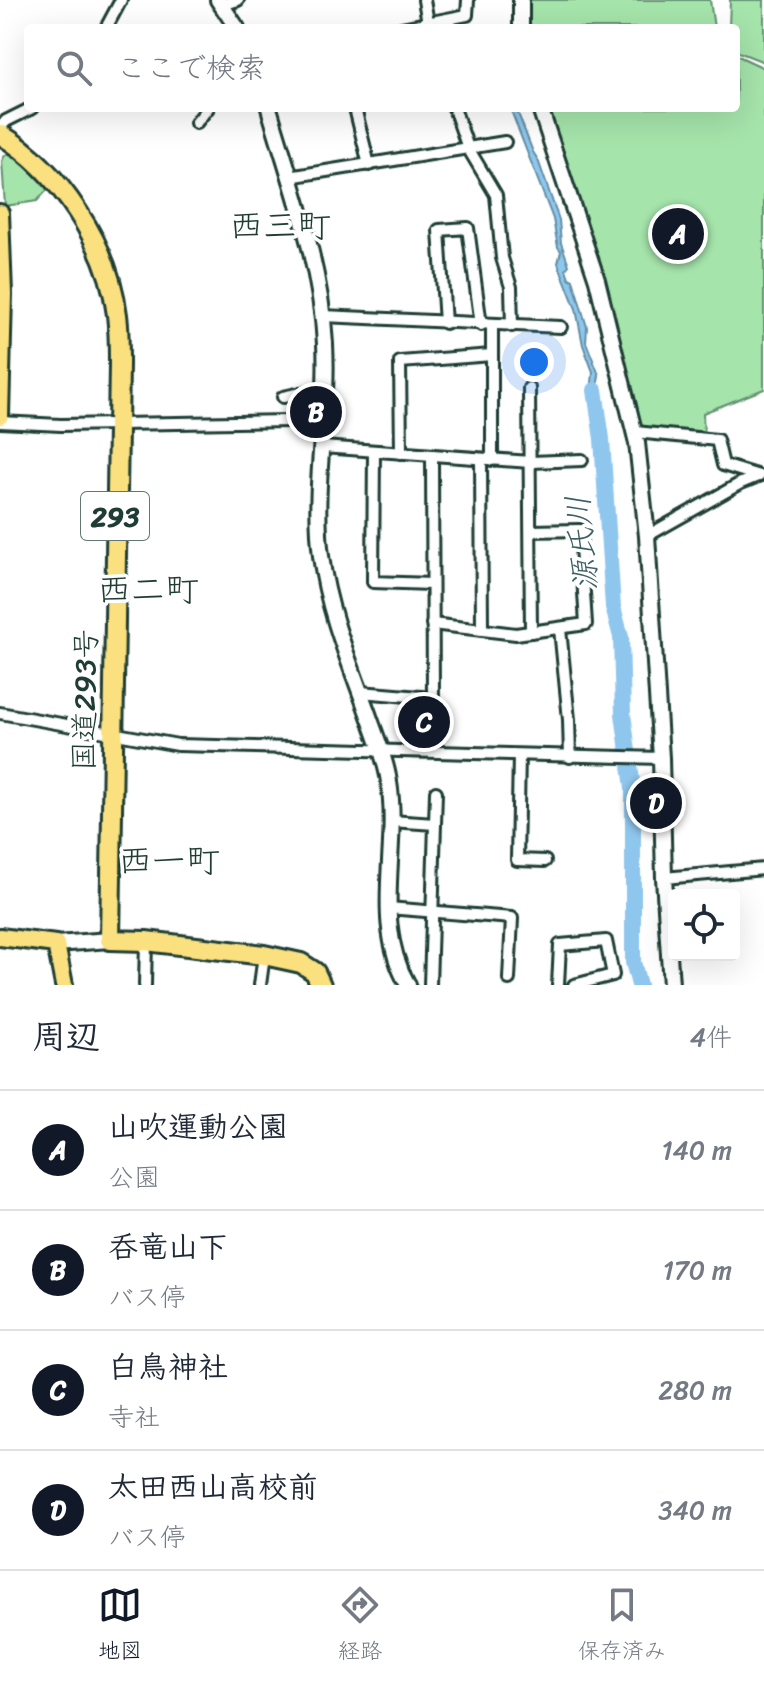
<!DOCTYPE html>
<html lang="ja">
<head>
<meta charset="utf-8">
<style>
	:root { --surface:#fff; --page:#f6f6f7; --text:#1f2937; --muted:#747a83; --line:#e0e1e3; --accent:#111827 }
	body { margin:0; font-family:Sriracha,"Klee One",sans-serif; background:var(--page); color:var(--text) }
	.controls { position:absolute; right:24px; bottom:24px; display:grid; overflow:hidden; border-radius:8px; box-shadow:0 8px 32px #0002 }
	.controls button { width:72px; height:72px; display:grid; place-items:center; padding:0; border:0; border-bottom:2px solid var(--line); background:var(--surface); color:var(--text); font:40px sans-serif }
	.you { position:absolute; left:534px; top:362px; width:28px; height:28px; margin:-20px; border:6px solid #fff; border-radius:50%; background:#1a73e8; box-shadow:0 0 0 12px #1a73e833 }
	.badge { display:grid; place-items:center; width:52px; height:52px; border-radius:50%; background:var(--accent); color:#fff; font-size:26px; font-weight:700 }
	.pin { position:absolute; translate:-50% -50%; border:4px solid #fff; box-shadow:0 2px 8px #0006 }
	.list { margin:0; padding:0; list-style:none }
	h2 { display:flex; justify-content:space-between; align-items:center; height:104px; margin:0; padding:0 32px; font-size:34px }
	h2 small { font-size:26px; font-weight:400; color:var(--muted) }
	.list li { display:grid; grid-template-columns:52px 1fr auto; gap:24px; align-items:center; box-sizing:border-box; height:120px; padding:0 32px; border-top:2px solid var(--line) }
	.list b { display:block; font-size:30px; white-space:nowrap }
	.list p { margin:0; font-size:26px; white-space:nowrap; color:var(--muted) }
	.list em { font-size:26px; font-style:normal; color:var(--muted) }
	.icon { flex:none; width:44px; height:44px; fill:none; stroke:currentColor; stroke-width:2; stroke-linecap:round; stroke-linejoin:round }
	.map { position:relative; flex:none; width:764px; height:985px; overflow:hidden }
	.search { position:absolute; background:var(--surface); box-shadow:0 8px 32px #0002; left:24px; right:24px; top:24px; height:88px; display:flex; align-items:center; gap:20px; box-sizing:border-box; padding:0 28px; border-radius:8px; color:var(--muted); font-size:30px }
	.sheet { height:584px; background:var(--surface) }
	nav { display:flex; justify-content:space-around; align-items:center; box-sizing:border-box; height:112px; border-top:2px solid var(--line); background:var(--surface); font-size:22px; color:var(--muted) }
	nav a { display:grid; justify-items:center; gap:4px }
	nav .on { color:var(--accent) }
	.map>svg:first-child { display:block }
	.green { fill:#a5e4ab; stroke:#629070; stroke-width:2 }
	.water { fill:#8fc6ed; stroke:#628fa3; stroke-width:2 }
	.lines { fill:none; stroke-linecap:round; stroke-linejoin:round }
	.river { stroke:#8fc6ed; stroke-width:16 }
	.street-casing { stroke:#1f3d34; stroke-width:16 }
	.secondary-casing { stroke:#1f3d34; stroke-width:20 }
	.primary-casing { stroke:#1f3d34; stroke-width:22 }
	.highway-casing { stroke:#1f3d34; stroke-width:24 }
	.street { stroke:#fff; stroke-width:10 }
	.secondary { stroke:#fff; stroke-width:14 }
	.primary { stroke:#fbe080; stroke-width:16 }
	.highway { stroke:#fbe080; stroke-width:18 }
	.labels { text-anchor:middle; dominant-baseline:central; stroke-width:7; stroke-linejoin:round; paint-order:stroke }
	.shield { fill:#fff; stroke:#627771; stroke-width:2 }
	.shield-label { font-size:28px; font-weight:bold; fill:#1f3d34 }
	.street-label { font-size:30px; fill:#1f3d34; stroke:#fff }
	.water-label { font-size:32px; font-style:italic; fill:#3b5f62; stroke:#fff }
	.quarter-label { font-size:34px; fill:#1f3d34; stroke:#fff }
</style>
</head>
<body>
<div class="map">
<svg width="764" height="985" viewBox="0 0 764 985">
	<rect width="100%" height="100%" fill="#fff"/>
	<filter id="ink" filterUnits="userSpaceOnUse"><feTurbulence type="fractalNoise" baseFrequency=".0125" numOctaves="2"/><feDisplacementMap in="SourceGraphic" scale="16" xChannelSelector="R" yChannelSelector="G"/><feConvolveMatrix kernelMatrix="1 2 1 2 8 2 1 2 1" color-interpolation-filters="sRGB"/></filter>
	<g filter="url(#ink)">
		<!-- green -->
		<g class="green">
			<polygon points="527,0 710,0 714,28 530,28"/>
			<polygon points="730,0 764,0 764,62 736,51 736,28 729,28"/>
			<polygon points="736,55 764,68 764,389 703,413 704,435 642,431 602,267 549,108 736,108"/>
			<polygon points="16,151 51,186 37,201 5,206 2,161 5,155"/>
		</g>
		<!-- water -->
		<polygon class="water" points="510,108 516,108 533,152 538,160 559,220 561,243 569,265 566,269 569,278 573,280 587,327 586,342 599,375 596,395 601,409 594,409 595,400 591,393 593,372 583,345 576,309 558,263 561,251 558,247 553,219"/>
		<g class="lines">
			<!-- river -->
			<polyline class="river" points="595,390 602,439 613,607 621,637 623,714 633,788 633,962 639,985"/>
			<!-- street casing -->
			<g class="street-casing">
				<g id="street">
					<polyline points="424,0 429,28"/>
					<polyline points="222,5 238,0"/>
					<polyline points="106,28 121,0"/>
					<polyline points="401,28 467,15 468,0"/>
					<polyline points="355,108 369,165"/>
					<polyline points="454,108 468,148 496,195 502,258 511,287 512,326"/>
					<polyline points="196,123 208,108"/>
					<polyline points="0,128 6,121 32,108"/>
					<polyline points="289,177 505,142"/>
					<polyline points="323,316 561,327"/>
					<polyline points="445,323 439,230 468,228 481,325"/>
					<polyline points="529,388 531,632"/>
					<polyline points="283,397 325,388"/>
					<polyline points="0,422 61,425 289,421"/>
					<polyline points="635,432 717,440 723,465 759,476"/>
					<polyline points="322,447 531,462 582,460"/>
					<polyline points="374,451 373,582 432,584"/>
					<polyline points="401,453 400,362 492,355"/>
					<polyline points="481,459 482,630"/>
					<polyline points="492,460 492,326"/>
					<polyline points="647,536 741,483 758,476"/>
					<polyline points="432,624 516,634 586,624 580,530 531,531"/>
					<polyline points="560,629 569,720 570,757"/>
					<polyline points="360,692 433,698 432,456"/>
					<polyline points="0,713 178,745 661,758"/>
					<polyline points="519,755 517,860 545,861"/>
					<polyline points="391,821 435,824"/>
					<polyline points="664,878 764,869"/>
					<polyline points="388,908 512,918 509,979"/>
					<polyline points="145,985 146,941"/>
					<polyline points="260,985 264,955"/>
					<polyline points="430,985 436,792"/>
					<polyline points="558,985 560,945 606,941 613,975 574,985"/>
				</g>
			</g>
			<!-- secondary casing -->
			<g class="secondary-casing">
				<g id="secondary">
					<polyline points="218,0 237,28"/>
					<polyline points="521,0 521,28"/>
					<path d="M 269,108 C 291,184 321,263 325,344 C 329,414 312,486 321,556 C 328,612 351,666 370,719 C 377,739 386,760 389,782 C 400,851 371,921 408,985"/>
					<polyline points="540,108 597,280 637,443 647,536 661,758 664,878 671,985"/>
					<polyline points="56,944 110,940"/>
				</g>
			</g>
			<!-- primary casing -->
			<g class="primary-casing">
				<g id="primary">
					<polyline points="0,213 3,294 0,416"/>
					<polyline points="0,937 56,944 64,985"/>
				</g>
			</g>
			<!-- highway casing -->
			<g class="highway-casing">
				<path id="highway" d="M 0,134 C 59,170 109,245 117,315 C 119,331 119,347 119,364 L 110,940 L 146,941 L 264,955 L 301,963 L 315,972 L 321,985"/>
			</g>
			<!-- street -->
			<use href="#street" class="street"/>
			<!-- secondary -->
			<use href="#secondary" class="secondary"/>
			<!-- primary -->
			<use href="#primary" class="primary"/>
			<!-- highway -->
			<use href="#highway" class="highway"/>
		</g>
	</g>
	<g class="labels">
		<!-- shield labels -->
		<rect class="shield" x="81" y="492" width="68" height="48" rx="6"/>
		<g class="shield-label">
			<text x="115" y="516">293</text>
		</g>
		<!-- street labels -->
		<g class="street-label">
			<text transform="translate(85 700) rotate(-89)">国道293号</text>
		</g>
		<!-- water labels -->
		<g class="water-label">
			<text transform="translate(582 543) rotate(-95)">源氏川</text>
		</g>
		<!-- quarter labels -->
		<g class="quarter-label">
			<text x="280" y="226">西三町</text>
			<text x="148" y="590">西二町</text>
			<text x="169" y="861">西一町</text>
		</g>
	</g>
</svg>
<div class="controls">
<button><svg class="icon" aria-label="locate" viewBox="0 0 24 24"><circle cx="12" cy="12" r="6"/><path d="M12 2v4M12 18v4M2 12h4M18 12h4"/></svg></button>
</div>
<div class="you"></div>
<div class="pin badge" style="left:678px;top:234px">A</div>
<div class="pin badge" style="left:316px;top:412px">B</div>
<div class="pin badge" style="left:424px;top:722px">C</div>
<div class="pin badge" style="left:656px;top:803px">D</div>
<div class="search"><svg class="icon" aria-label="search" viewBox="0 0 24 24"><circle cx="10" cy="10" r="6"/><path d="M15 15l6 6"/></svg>ここで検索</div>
</div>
<section class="sheet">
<h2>周辺<small>4件</small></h2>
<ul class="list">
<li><span class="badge">A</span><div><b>山吹運動公園</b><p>公園</p></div><em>140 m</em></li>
<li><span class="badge">B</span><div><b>呑竜山下</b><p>バス停</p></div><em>170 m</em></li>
<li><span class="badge">C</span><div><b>白鳥神社</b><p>寺社</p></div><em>280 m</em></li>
<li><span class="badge">D</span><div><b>太田西山高校前</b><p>バス停</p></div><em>340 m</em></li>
</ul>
</section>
<nav>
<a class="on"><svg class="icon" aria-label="map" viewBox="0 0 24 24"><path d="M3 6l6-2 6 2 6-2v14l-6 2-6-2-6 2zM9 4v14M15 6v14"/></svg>地図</a>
<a><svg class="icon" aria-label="directions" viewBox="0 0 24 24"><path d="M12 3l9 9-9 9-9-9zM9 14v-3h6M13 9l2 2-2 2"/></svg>経路</a>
<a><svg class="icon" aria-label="saved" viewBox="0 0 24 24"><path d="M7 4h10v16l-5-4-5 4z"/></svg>保存済み</a>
</nav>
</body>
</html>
